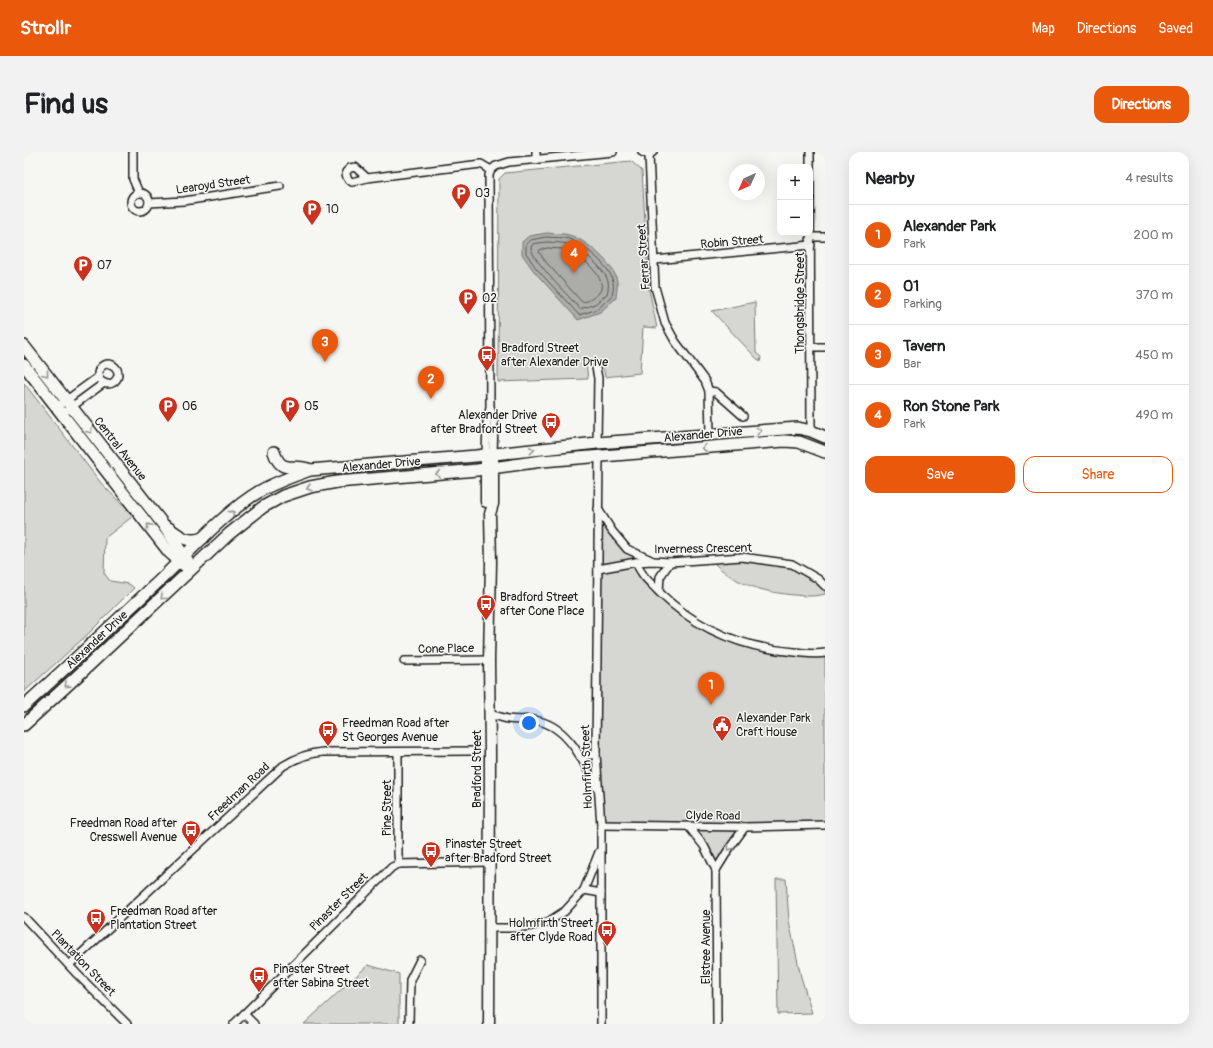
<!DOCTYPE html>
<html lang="en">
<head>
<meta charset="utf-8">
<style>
	:root { --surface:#fff; --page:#f2f2f2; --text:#202124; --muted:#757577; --line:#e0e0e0; --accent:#ea580c }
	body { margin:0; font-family:Pangolin,sans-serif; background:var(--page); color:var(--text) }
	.controls { position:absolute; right:12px; top:12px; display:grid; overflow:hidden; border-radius:8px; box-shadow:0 4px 16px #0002 }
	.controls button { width:36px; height:36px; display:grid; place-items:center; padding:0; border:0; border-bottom:1px solid var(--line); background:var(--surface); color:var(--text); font:20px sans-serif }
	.compass { position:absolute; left:705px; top:12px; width:36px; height:36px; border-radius:50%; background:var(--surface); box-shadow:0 4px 16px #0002; rotate:225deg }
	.you { position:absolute; left:505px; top:571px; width:14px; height:14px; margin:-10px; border:3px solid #fff; border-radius:50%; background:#1a73e8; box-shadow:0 0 0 6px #1a73e833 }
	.badge { display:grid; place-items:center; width:26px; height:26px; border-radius:50%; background:var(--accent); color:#fff; font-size:13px; font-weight:700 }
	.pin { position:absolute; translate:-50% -33px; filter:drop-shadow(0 1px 2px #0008) }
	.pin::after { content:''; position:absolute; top:21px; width:14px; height:12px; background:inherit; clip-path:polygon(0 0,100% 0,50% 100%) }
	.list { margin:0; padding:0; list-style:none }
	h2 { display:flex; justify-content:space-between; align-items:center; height:52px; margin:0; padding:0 16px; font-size:17px }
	h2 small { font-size:13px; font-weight:400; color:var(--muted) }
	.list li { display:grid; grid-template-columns:26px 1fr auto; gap:12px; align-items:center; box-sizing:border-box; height:60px; padding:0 16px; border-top:1px solid var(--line) }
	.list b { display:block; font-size:15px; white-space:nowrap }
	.list p { margin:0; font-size:13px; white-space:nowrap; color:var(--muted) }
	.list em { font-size:13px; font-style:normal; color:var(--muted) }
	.actions { display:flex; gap:8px; padding:12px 16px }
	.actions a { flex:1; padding:9px 0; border:1px solid var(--accent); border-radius:12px; text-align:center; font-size:14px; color:var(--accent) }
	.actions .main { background:var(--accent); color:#fff }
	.map { position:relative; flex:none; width:801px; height:872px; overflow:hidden; border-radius:12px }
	header { display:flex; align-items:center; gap:24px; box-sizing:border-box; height:56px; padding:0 20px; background:var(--accent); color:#fff }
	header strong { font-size:19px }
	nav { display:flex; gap:22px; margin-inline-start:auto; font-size:14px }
	.intro { display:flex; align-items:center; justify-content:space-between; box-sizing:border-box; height:96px; padding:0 24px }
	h1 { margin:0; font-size:28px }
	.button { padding:10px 18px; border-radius:12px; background:var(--accent); color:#fff; font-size:14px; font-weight:700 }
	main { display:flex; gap:24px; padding:0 24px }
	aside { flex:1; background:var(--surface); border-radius:12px; box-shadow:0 4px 16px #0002 }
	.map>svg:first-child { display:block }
	.green { fill:#d6d6d2; stroke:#797977 }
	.water { fill:#acaca9; stroke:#727271 }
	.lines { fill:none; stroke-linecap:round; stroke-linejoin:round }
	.shore { stroke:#565654; stroke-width:1 }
	.street-casing { stroke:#1c1c1c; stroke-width:10 }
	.secondary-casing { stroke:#1c1c1c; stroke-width:13 }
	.primary-casing { stroke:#1c1c1c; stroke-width:14 }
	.street { stroke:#f6f6f2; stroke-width:7 }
	.secondary { stroke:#f6f6f2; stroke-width:10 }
	.primary { stroke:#f6f6f2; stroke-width:11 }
	.oneway { stroke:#949492 }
	.labels { text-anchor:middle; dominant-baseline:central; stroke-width:3; stroke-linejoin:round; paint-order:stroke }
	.street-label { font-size:12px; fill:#1c1c1c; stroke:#f6f6f2 }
	.poi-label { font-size:12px; fill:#1c1c1c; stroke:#f6f6f2; text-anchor:start }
</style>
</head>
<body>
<header>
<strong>Strollr</strong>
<nav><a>Map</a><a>Directions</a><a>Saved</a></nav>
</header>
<div class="intro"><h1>Find us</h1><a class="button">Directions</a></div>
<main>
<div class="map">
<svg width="801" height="872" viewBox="0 0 801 872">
	<rect width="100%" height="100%" fill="#f6f6f2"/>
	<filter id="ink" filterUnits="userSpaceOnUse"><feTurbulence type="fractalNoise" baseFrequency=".025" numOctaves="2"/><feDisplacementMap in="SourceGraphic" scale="8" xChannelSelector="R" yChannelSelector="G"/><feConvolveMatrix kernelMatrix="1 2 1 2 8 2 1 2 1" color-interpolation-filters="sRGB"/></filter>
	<g filter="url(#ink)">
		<!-- green -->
		<g class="green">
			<polygon points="607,9 618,19 625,137 633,176 619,175 616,221 581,225 578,208 562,210 564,227 474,230 475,27 481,21"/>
			<polygon points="731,150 732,201 737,205 736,210 688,159"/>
			<polygon points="0,231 77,331 109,364 81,386 80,421 86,429 105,432 110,436 63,483 0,540"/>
			<polygon points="574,357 603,397 629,409 612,410 617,422 668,467 719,491 801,501 801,673 721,675 692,718 665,675 577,673 574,639"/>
			<path d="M 718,405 L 768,412 L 801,434 L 801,442 C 790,445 781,444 770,443 C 738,440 709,432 686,407 Z"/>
			<polygon points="752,727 762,727 765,769 777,825 788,861 754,862"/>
			<polygon points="344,813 375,822 375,872 280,872"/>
		</g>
		<!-- water -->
		<path class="water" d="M 523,81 C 530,82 538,81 545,83 C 561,87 592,113 593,130 C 594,135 592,141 592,146 L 576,160 L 554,168 L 509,118 L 498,102 L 498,90 L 505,84 Z"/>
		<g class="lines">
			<!-- shore -->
			<g class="shore">
				<path d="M 523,85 C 530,86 539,85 545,87 C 559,92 588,115 589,131 C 590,135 589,139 588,143 L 574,157 L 555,163 L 512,116 L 502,101 L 502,92 L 507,88 Z"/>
				<path d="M 524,90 C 530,91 537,90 543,92 C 556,95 580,116 584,129 C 585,133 584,138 583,142 L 571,152 L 556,157 C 546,145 507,108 507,95 L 509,92 Z"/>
				<path d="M 524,96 C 530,97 537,96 543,98 C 555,102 588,128 574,142 C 569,146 564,150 558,150 L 521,109 L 515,100 L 516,98 Z"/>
			</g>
			<!-- street casing -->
			<g class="street-casing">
				<g id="street">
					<polyline points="109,0 109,27 115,41"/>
					<polyline points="618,0 625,3 629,0"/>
					<polyline points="786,0 787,279"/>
					<polyline points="625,3 631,135 641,171 651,189 681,229 685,239 686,282"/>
					<polyline points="512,8 512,0"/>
					<polyline points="467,18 472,14 485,10 589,0"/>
					<path d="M 343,26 L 331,15 L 326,16 L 322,20 C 322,25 323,27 328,30 L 343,26 L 457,12 L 467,18"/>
					<circle cx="116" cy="50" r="9"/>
					<polyline points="125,51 160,49 256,34"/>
					<polyline points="787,85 801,85"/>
					<polyline points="631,108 787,93"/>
					<polyline points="786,195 801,195"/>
					<circle cx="84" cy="222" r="10"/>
					<polyline points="572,216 574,226 573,291"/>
					<polyline points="685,239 692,240 719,264"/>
					<polyline points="33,255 74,225"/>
					<polyline points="467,257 470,270 469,302"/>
					<polyline points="38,262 80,231"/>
					<polyline points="462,303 463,269 466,256 465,23 467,18"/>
					<polyline points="575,304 572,602 577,673 577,872"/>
					<polyline points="574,357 588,379 603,397 627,408"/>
					<path d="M 612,410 C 618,425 625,429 636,441 C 674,478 718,496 771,500 C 781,501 791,503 801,501"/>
					<polyline points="574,417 612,410 629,409 646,410 718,405 768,412 794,427 801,434"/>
					<polyline points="635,439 636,425 646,410"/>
					<polyline points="380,509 465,508"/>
					<path d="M 466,563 C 472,563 478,566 484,567 C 494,569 505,566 515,569 C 545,576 560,610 572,635"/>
					<polyline points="374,600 374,702 375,712"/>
					<polyline points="556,605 572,602"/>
					<polyline points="577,673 721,675 801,673"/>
					<polyline points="665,675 680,694 692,718 693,872"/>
					<polyline points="692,718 705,697 721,675"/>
					<polyline points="560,738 577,741"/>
					<polyline points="0,765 53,822 103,872"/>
					<polyline points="466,776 490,776 508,774 524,770 541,759 560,738 575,700"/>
					<path d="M 45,813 L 259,614 C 272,606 284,601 299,600 L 448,599"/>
					<polyline points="220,862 230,872"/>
					<polyline points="210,872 368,715 375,712 466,710"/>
					<polyline points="385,872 386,828 396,808"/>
				</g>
			</g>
			<!-- secondary casing -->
			<g class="secondary-casing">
				<g id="secondary">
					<polyline points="462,303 462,350"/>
					<polyline points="465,872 466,601 465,508 467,410 466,362 469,352 469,302"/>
				</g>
			</g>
			<!-- primary casing -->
			<g class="primary-casing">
				<g id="primary">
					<polyline points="0,194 138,371 164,410"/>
					<polyline points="0,213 145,400 160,413"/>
					<path d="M 250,300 C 257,322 267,312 284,317"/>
					<path d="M 143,375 C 156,384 163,392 179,386"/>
					<path d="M 0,554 C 45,513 89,472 134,430 C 165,401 199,361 236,339 C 252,330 269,324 286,318 L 452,304 L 573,291 L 774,276 L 787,279 L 801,285"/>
					<polyline points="0,573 61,517 205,382 239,355 259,344 286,335 313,330 453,318 518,309 760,289 775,290 801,300"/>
				</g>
			</g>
			<!-- street -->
			<use href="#street" class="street"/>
			<!-- secondary -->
			<use href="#secondary" class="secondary"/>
			<!-- primary -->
			<use href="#primary" class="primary"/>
		</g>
		<!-- one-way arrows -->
		<defs><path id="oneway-chevron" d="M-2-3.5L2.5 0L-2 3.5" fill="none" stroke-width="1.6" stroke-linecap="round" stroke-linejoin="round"/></defs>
		<g class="oneway">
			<use href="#oneway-chevron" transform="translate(22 222) rotate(52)"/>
			<use href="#oneway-chevron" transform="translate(66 279) rotate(52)"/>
			<use href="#oneway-chevron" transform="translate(735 279) rotate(-4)"/>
			<use href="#oneway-chevron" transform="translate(680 296) rotate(175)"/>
			<use href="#oneway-chevron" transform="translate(508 298) rotate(-6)"/>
			<use href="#oneway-chevron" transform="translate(414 322) rotate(175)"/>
			<use href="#oneway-chevron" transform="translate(285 336) rotate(164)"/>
			<use href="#oneway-chevron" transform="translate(208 361) rotate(-41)"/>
			<use href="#oneway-chevron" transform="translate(125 374) rotate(-128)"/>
			<use href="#oneway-chevron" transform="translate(139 445) rotate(137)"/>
			<use href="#oneway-chevron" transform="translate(43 533) rotate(138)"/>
			<use href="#oneway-chevron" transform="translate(706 696) rotate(125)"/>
		</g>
	</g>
	<!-- icons -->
	<defs>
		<g id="parking-pin" transform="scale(1)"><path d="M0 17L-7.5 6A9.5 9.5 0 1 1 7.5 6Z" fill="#c8321e" stroke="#f6f6f2"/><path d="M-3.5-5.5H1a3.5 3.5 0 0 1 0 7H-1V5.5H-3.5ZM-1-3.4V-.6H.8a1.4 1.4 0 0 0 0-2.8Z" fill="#fff"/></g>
		<g id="bus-pin" transform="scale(1)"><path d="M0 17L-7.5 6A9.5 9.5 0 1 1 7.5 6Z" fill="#c8321e" stroke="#f6f6f2"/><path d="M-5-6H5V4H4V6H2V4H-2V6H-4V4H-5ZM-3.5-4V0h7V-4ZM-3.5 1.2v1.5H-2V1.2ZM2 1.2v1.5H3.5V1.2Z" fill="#fff"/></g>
		<g id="civic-pin" transform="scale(1)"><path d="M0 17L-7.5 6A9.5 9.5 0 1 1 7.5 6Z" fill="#c8321e" stroke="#f6f6f2"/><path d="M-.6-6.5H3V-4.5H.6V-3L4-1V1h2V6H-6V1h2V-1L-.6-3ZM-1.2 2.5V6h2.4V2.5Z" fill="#fff"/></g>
	</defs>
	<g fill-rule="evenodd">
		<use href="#parking-pin" x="437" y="41"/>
		<use href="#parking-pin" x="288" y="57"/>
		<use href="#parking-pin" x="59" y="113"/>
		<use href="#parking-pin" x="444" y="146"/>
		<use href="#bus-pin" x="463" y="203"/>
		<use href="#parking-pin" x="144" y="254"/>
		<use href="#parking-pin" x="266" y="254"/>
		<use href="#bus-pin" x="527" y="270"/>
		<use href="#bus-pin" x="462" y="452"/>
		<use href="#civic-pin" x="698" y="573"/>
		<use href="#bus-pin" x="304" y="578"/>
		<use href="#bus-pin" x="167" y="678"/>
		<use href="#bus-pin" x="407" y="699"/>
		<use href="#bus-pin" x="72" y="766"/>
		<use href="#bus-pin" x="583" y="778"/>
		<use href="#bus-pin" x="235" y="824"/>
	</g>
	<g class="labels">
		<!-- street labels -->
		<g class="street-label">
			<text transform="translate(189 33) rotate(-8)">Learoyd Street</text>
			<text transform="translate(708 90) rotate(-5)">Robin Street</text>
			<text transform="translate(620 105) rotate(-94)">Ferrar Street</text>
			<text transform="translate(776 151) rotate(-90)">Thongsbridge Street</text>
			<text transform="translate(679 283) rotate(-5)">Alexander Drive</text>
			<text transform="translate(96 297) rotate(52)">Central Avenue</text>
			<text transform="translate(357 313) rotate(-5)">Alexander Drive</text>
			<text transform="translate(679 397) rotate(-1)">Inverness Crescent</text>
			<text transform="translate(73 488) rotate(-43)">Alexander Drive</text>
			<text transform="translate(422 497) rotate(-1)">Cone Place</text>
			<text transform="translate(563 615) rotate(-92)">Holmfirth Street</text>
			<text transform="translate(453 617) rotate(-90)">Bradford Street</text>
			<text transform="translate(215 640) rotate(-43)">Freedman Road</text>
			<text transform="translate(363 656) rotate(-90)">Pine Street</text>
			<text transform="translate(689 664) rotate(1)">Clyde Road</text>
			<text transform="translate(315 750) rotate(-45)">Pinaster Street</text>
			<text transform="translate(682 795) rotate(-90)">Elstree Avenue</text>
			<text transform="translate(59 811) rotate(46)">Plantation Street</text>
		</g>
		<!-- poi labels -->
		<g class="poi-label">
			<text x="451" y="41">03</text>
			<text x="302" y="57">10</text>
			<text x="73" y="113">07</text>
			<text x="458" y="146">02</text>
			<text x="477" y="196">Bradford Street<tspan x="477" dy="14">after Alexander Drive</tspan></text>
			<text x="158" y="254">06</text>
			<text x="280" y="254">05</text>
			<text x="513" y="263" text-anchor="end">Alexander Drive<tspan x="513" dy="14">after Bradford Street</tspan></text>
			<text x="476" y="445">Bradford Street<tspan x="476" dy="14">after Cone Place</tspan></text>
			<text x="712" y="566">Alexander Park<tspan x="712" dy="14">Craft House</tspan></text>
			<text x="318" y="571">Freedman Road after<tspan x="318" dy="14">St Georges Avenue</tspan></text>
			<text x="153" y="671" text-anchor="end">Freedman Road after<tspan x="153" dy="14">Cresswell Avenue</tspan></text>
			<text x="421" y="692">Pinaster Street<tspan x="421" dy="14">after Bradford Street</tspan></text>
			<text x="86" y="759">Freedman Road after<tspan x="86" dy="14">Plantation Street</tspan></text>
			<text x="569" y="771" text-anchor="end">Holmfirth Street<tspan x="569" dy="14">after Clyde Road</tspan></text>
			<text x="249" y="817">Pinaster Street<tspan x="249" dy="14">after Sabina Street</tspan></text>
		</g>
	</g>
</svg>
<div class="controls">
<button>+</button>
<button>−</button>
</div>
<svg class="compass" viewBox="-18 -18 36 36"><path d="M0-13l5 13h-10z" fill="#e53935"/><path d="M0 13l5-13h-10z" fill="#757577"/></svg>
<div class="you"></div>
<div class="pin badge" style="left:687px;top:553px">1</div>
<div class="pin badge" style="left:407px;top:247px">2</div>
<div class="pin badge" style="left:301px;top:210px">3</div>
<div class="pin badge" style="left:550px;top:121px">4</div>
</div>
<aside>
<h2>Nearby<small>4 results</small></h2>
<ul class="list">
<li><span class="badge">1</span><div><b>Alexander Park</b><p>Park</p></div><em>200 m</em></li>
<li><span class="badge">2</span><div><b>01</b><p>Parking</p></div><em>370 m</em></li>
<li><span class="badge">3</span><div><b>Tavern</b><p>Bar</p></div><em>450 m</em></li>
<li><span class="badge">4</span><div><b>Ron Stone Park</b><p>Park</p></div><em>490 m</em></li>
</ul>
<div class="actions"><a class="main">Save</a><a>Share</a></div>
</aside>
</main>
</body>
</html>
